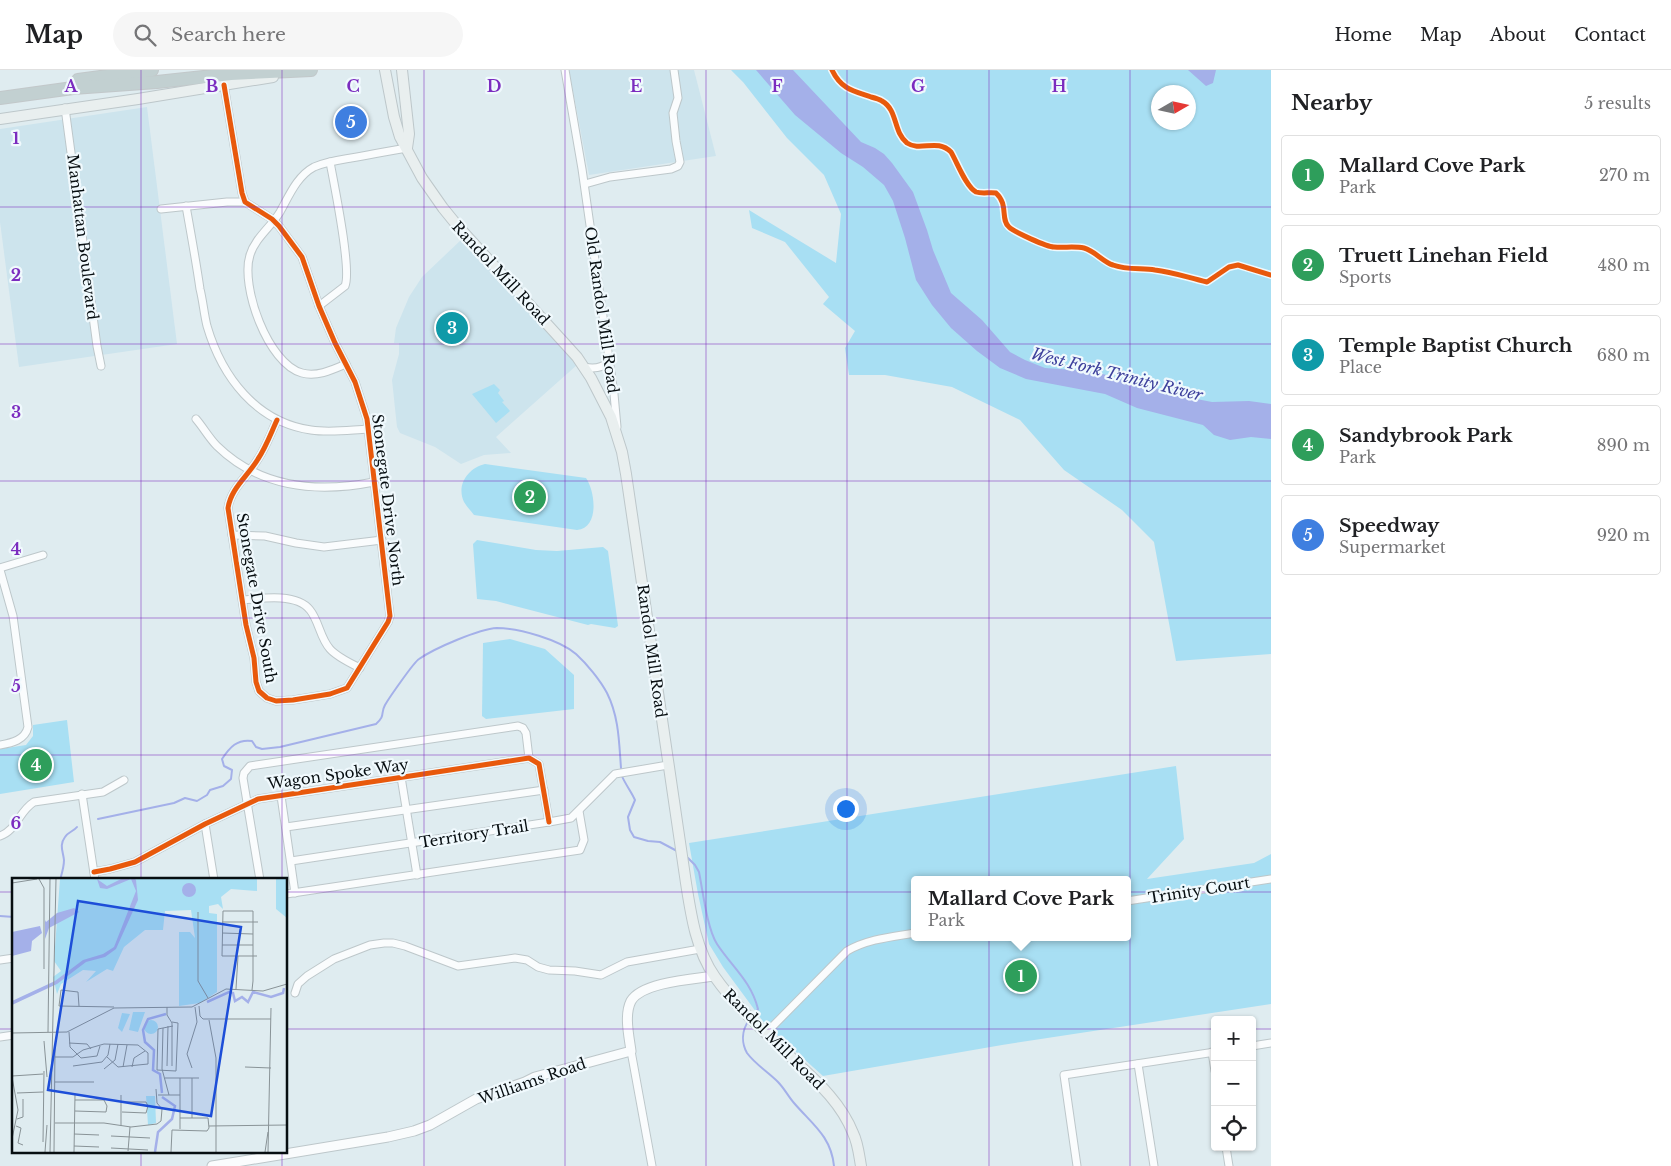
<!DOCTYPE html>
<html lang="en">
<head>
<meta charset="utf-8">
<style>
	:root { --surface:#fff; --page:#f6f6f6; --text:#202124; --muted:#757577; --line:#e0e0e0; --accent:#b45309 }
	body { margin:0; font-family:"Libre Baskerville",serif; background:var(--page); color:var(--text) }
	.controls { position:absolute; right:15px; bottom:15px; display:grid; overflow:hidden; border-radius:5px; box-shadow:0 1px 4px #0004 }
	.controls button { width:45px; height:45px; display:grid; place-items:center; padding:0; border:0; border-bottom:1px solid var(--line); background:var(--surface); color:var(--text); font:25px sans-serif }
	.compass { position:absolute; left:1151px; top:15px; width:45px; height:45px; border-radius:50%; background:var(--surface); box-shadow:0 1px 4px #0004; rotate:81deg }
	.you { position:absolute; left:845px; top:738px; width:18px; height:18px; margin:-12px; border:4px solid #fff; border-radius:50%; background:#1a73e8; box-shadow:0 0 0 8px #1a73e833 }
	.badge { display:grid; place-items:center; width:32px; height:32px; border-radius:50%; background:var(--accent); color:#fff; font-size:16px; font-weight:700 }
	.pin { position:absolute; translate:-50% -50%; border:2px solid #fff; box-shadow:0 1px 5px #0006 }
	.popup { position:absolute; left:911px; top:806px; width:220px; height:65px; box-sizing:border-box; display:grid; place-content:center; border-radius:5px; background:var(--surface); filter:drop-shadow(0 1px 4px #0005); font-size:16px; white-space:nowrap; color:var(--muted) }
	.popup b { font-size:19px; color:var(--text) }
	.popup::after { content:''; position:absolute; left:50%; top:100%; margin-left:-10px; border:10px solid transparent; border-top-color:var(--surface) }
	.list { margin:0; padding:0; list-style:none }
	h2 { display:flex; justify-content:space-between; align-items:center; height:65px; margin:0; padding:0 20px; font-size:21px }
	h2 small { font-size:16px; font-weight:400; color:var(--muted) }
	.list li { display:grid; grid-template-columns:32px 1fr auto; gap:15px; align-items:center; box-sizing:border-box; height:80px; margin:0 10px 10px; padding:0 10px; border:1px solid var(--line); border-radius:5px }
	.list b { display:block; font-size:19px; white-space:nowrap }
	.list p { margin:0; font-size:16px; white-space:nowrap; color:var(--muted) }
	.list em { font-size:16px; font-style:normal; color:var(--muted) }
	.icon { flex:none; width:28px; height:28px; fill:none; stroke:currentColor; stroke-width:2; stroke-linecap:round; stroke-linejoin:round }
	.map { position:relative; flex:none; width:1271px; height:1096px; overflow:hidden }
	header { display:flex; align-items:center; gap:30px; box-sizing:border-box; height:70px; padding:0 25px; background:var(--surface); border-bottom:1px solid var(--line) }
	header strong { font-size:24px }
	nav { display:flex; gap:28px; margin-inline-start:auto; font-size:18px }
	.search { width:350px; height:45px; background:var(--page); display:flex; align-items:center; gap:12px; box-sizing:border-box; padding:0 18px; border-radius:28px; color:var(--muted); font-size:19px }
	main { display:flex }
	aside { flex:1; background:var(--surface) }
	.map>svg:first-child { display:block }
	.built { fill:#cde4ed }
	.green { fill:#a8dff3; fill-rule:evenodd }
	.water { fill:#a4b0e9 }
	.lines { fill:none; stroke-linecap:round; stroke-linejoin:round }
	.stream { stroke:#a4b0e9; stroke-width:2 }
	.minor-casing { stroke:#bdc7ca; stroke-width:9 }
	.tertiary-casing { stroke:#bdc7ca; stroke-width:11 }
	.secondary-casing { stroke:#bdc7ca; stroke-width:12 }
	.motorway-casing { stroke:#c2c8ca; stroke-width:14 }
	.minor { stroke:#fafcfd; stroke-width:7 }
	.tertiary { stroke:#fafcfd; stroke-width:9 }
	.secondary { stroke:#e9efef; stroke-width:10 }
	.motorway { stroke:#c2d0d1; stroke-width:12 }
	.cycleway-casing { stroke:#f0f9fd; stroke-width:8 }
	.cycleway { stroke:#e8590c; stroke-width:5 }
	.grid { fill:none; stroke:#7b2cbf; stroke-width:1; stroke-opacity:0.55 }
	.labels { text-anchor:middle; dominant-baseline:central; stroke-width:4.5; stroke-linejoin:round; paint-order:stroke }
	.street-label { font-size:15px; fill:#070e11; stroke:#f0f9fd }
	.water-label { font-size:16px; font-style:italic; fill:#3d409c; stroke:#f0f9fd }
	.inset-river { fill:none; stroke:#a4b0e9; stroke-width:2.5 }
	.inset-road { fill:none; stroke:#899397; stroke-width:1 }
	.view { fill:#1d4ed8; fill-opacity:0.15; stroke:#1d4ed8; stroke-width:2.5 }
	.inset-edge { fill:none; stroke:#070e11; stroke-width:2.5 }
	.grid-label { font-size:16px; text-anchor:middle; font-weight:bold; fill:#7b2cbf; stroke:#f0f9fd; stroke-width:4.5; stroke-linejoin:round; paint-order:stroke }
</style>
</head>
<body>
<header>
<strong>Map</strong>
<div class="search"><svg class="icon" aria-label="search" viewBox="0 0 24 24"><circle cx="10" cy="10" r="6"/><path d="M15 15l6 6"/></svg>Search here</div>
<nav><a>Home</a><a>Map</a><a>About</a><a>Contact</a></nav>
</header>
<main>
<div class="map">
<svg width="1271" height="1096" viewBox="0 0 1271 1096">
	<rect width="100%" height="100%" fill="#dfecf0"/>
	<!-- built -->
	<g class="built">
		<polygon points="569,0 694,0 716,86 589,105"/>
		<polygon points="147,37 177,274 19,297 0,152 0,59"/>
		<polygon points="462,169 531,241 565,280 577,295 496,367 511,383 484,385 461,394 435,377 400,363 397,357 392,310 399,284 399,273 394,273 396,258 409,227 422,207"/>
	</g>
	<!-- green -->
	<g class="green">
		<path d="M 731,0 L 1271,0 L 1271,584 L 1176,591 L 1154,472 L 1122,440 L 1064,400 L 1020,350 L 952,317 L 885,305 L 849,305 L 845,278 L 855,261 L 823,234 L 829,227 L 785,172 L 752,158 L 749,140 L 836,193 L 841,144 L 824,105 L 787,68 L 743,12 ZM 1158,22 L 1188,22 L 1188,52 L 1158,52 Z"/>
		<polygon points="494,314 500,320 498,323 504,331 502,332 510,341 496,353 472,324"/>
		<path d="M 485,394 L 586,408 C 595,421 600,458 577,460 L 474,445 C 471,441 467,437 464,432 C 456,415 468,398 485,394 Z"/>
		<polygon points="477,470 536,480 557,481 603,477 608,481 618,556 615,558 591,554 588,555 496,531 477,529 473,474"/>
		<polygon points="510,569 545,579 574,605 574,639 486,649 482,646 483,573"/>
		<polygon points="67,650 74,712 0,724 0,679 26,675 33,666 33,655"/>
		<path d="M 1176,696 L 1184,769 L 1147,809 L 1254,793 L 1271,784 L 1271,934 L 1002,975 L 823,1006 L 765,954 L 723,897 L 709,874 L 698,824 L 689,773 ZM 915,810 L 1127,810 L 1127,867 L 915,867 Z"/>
	</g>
	<!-- water -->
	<g class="water">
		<polygon points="756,0 793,0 861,72 875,78 884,84 892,93 913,122 927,160 933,180 951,223 982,250 1010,282 1025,290 1045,298 1091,301 1153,317 1176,325 1212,332 1249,331 1271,334 1271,369 1251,367 1230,370 1214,365 1203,355 1137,338 1105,324 1026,309 1000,298 977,281 951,258 932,235 916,210 905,168 893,131 884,115 863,97 841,83 795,45"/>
		<polygon points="1188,0 1216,0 1213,13 1206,16"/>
	</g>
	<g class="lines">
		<!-- stream -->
		<g class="stream">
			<path d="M 621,704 C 625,714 631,721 635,730 L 628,747 L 630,760 L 634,767 L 648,771 L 660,772 L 677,781"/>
			<path d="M 98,749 L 174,733 L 185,728 L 197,731 L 207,725 L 210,720 L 223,716 L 231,709 L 232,700 L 224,696 L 222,689 C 230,677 237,669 252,671 L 256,677 L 262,679 L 280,677 L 376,654 C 386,645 380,644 385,635 C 389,628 414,592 419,589 C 435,578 479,559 497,558 C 519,558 560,570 576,584 C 587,594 600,610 607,623 C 619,647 619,672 621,698"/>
			<path d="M 688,788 L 695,795 L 699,802 C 703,822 707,858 717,874 C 732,897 751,911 758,939 L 753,945"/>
			<path d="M 60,810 C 62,803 64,797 64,790 C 63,781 59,775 65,767 C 68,762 74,761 77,757"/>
			<polyline points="0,846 14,847"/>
			<path d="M 749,950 C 742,960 741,972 747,983 C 755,994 768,1002 778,1012 C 784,1018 788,1026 794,1033 C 812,1054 831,1066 834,1096"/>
		</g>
		<!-- minor casing -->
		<g class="minor-casing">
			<g id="minor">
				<polyline points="565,0 582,99 614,324 617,357"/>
				<path d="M 224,15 L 242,123 L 245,132 L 272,149 L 279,156 L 302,187 L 319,236 L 335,273 L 355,312 L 367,349 L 390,546 L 388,552 L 347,618 L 330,624 L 293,630 L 276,631 L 267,628 L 259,621 L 256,612 L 254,588 L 246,555 L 228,438 C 231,418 248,406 258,389 C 266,377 271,363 277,350"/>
				<polyline points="65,38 97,276 101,296"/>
				<polyline points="585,114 610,107 671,99 678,96 680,92 676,71 673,43 678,28 674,0"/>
				<path d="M 186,136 C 191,164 196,191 200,219 C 203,231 204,244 207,256 C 222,307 256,352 311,360 C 330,363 349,360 368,359"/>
				<polyline points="161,139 227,132 245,132"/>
				<path d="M 319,236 L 345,216 C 352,200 334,114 330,92"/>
				<path d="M 346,294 C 332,300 317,307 302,303 C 268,294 240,216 250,185 C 255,168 271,157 280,142 C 289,126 297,106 314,97 C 325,92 339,90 351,88 C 369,85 388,81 407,78"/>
				<path d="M 584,297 C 593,299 601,299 608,292 L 609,286"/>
				<path d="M 196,349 C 203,357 209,368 217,376 C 260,418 318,423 374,412"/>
				<polyline points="232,465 265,466 296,473 324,477 382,470"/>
				<polyline points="0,498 43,485"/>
				<path d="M 0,500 L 13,546 L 28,657 C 25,670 12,673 0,675"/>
				<path d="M 243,530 C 262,528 297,523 310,540 C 319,551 320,568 330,579 C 337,587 350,593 360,598"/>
				<polyline points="401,707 417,805"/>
				<polyline points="82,724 95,810"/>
				<polyline points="281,726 295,823"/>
				<polyline points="205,754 214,810"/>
				<polyline points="286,757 544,720"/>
				<path d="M 0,766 C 17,760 19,741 34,732 L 103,722 L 124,710"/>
				<polyline points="291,791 549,752 571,748 615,704 668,695"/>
				<polyline points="94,802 110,799 135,792 205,754 258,729 529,688 539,694 549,752"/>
				<polyline points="260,810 243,708 244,703 250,696 518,656 523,658 526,663 529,688"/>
				<polyline points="286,824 580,780 584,770 579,741"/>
				<polyline points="1127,831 1271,809"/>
				<polyline points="0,890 14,888"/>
				<polyline points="295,923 298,914 307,906 334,889 370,875 384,873 393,873 405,876 458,896 515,888 527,890 538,897 549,900 575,901 601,905 627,892 700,879"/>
				<path d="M 766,963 L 847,881 C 868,869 891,867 915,863"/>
				<polyline points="0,967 14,965"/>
				<polyline points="1252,976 1271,973"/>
				<polyline points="631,981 652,1096"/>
				<polyline points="1212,982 1215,1001"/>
				<polyline points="1138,994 1154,1096"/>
				<polyline points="1226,1077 1229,1096"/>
				<polyline points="1077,1096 1064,1005 1215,982"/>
			</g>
		</g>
		<!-- tertiary casing -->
		<g class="tertiary-casing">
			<path id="tertiary" d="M 212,1096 L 388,1067 L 414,1061 L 430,1055 L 476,1029 L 525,1012 L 535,1007 L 631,981 C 629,966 624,945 631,931 C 642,912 694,909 714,906"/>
		</g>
		<!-- secondary casing -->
		<g class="secondary-casing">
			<g id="secondary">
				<path d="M 385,0 L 394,47 L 400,67 L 422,108 L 443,138 L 456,154 L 577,287 L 591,308 L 611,347 L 622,382 L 626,404 L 686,813 C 691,845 696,880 715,907 C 738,940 771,967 799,995 C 820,1014 842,1035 853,1063 C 858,1073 859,1085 861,1096"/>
				<polyline points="402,0 409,64 407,78"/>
				<polyline points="0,49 138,29 273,7"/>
			</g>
		</g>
		<!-- motorway casing -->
		<g class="motorway-casing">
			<g id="motorway">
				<polyline points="78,10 152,0"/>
				<polyline points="0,28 73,18 157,12 231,4 311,0"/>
			</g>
		</g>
		<!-- minor -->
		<use href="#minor" class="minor"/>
		<!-- tertiary -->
		<use href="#tertiary" class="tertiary"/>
		<!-- secondary -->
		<use href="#secondary" class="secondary"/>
		<!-- motorway -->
		<use href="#motorway" class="motorway"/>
		<!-- cycleway casing -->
		<g class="cycleway-casing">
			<g id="cycleway">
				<path d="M 832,0 C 841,19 853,21 871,27 C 875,28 879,29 882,31 C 898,40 893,62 907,73 C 921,82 937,68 951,82 C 957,92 966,117 976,122 C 982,124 990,122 996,123 C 1009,135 1000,149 1009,157 C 1014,162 1047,177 1054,177 C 1064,178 1074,176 1084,178 C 1095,181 1103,192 1113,195 C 1126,200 1142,198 1155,200 C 1173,202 1189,208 1207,212 L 1229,197 L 1238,195 L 1271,205"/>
				<path d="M 224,15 L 242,123 L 245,132 L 272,149 L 279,156 L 302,187 L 319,236 L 335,273 L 355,312 L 367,349 L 390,546 L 388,552 L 347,618 L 330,624 L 293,630 L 276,631 L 267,628 L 259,621 L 256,612 L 254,588 L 246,555 L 228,438 C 231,418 248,406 258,389 C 266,377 271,363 277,350"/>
				<polyline points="94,802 110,799 135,792 205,754 258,729 529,688 539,694 549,752"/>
			</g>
		</g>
		<!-- cycleway -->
		<use href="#cycleway" class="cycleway"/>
	</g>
	<!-- grid -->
	<path class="grid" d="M 141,0 L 141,810M 282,0 L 282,810M 424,0 L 424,1096M 565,0 L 565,1096M 706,0 L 706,1096M 847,0 L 847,1096M 989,0 L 989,1096M 1130,0 L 1130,1096M 0,137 L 1271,137M 0,274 L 1271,274M 0,411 L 1271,411M 0,548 L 1271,548M 0,685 L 1271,685M 0,822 L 14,822M 286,822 L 1271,822M 0,959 L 14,959M 286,959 L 1215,959M 1252,959 L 1271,959M 141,1082 L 141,1096M 282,1082 L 282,1096"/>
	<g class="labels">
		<!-- street labels -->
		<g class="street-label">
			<text transform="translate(83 167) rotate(83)">Manhattan Boulevard</text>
			<text transform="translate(501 203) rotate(47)">Randol Mill Road</text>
			<text transform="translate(602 240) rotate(82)">Old Randol Mill Road</text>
			<text transform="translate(388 430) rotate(83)">Stonegate Drive North</text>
			<text transform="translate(257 528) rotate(80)">Stonegate Drive South</text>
			<text transform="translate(652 581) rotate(82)">Randol Mill Road</text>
			<text transform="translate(338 704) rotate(-8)">Wagon Spoke Way</text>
			<text transform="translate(474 764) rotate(-9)">Territory Trail</text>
			<text transform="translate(1199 820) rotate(-9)">Trinity Court</text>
			<text transform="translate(774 969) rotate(45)">Randol Mill Road</text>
			<text transform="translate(532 1011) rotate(-19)">Williams Road</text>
		</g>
		<!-- water labels -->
		<g class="water-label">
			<text transform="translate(1117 304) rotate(14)">West Fork Trinity River</text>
		</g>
	</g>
	<!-- overview -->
	<g transform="translate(12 808)">
		<rect width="275" height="275" fill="#dfecf0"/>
		<path d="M 48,1 L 245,1 L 245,13 L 219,11 L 209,19 L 211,31 L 206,26 L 197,28 L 197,35 L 205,36 L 205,114 L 188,125 L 167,128 L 167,54 L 178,54 L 183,60 L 179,32 L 153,33 L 151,52 L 133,52 L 112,69 L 101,93 L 95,91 L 74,104 L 84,93 L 71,92 L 49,106 L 45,116 L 41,99 L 49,93 L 42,83 ZM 264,1 L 275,1 L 275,40 L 264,31 ZM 121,134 L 133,134 L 126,154 L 117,152 ZM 110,135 L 118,136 L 110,154 L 106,150 ZM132 149a7 7 0 1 1 14 0a7 7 0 1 1-14 0ZM 134,218 L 143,218 L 144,245 L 136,247 Z" fill="#a8dff3"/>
		<path d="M 85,1 L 95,8 L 109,1 L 123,1 L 124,2 L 126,22 L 104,71 L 93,79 L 74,84 L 45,106 L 0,127 L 0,123 L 43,103 L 71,82 L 91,76 L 102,69 L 124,13 L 119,1 L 95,11 L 88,10 ZM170 12a7 7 0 1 1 14 0a7 7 0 1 1-14 0ZM 62,30 L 67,34 L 37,50 L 33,61 L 33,42 L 34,44 L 45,35 ZM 28,48 L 30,55 L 20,63 L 19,73 L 0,78 L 0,54 Z" fill="#a4b0e9"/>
		<path class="inset-river" d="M 195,124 L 217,114 L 221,115 L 223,123 L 230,119 L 236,124 L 241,114 L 259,119 L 271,115 L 272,110M 150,215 L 148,196 L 141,192 L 142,172 L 133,164 L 131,152 L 136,141 L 154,136M 143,274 L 146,254 L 160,241 L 163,228 L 150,219"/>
		<path class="inset-road" d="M 27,1 L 32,10 L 32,91M 0,5 L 25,1M 186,34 L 186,103 L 196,120M 210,44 L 246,44M 210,55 L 241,56M 210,67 L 241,67M 224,111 L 226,78M 240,112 L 241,103 L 241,33 L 211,33 L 210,78 L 245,78M 67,128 L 66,114 L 49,112 L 47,128 L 102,129M 187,128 L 188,138 L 191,141 L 259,141M 155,129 L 155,137 L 160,145 L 160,188M 197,142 L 204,180 L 204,274M 151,150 L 146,151 L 145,192 L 164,193 L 166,145 L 160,144M 36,154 L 38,1M 57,154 L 58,169 L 69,180 L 85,178 L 88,168M 0,155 L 55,154 L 102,130 L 180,129 L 214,111 L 251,113 L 275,106M 32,163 L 35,199M 57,165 L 75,166 L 79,171M 43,179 L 61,179 L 71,172 L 92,166 L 126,167 L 136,175 L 136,186 L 106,189 L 95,179M 61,188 L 90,184 L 96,177 L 98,166M 155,188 L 156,148M 111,189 L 115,167M 120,189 L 122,180 L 133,173M 233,189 L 259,190M 180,190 L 175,176 L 185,144 L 183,129M 92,191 L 103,182 L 106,166M 0,198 L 31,196M 0,199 L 6,232 L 0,261M 153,200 L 187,200M 180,200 L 180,240M 43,204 L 82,204M 5,215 L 31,214M 109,217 L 109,248M 146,217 L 168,217M 157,217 L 150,191 L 151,150 L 161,148M 110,224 L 134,224 L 136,228 L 134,235 L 110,234M 63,233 L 94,234 L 95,228 L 92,222 L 63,222M 5,241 L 11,239 L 11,221M 43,245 L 92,245 L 119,249 L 145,246 L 149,243 L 150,231 L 145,225 L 144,211M 4,248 L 9,250 L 6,265 L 11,267M 197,248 L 275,247M 168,251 L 168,200M 62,256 L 87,257M 99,258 L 138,260M 31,264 L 32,193M 62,268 L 87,269M 99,270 L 136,272M 116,273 L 118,249M 33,274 L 35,247M 38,274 L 44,1M 42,274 L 43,168M 62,274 L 63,217M 159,274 L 160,252 L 195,253 L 197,250 L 196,240 L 168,240M 253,274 L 256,254M 256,274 L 259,130"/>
		<path class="view" d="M 66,23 L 229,49 L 199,238 L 36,212 Z"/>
		<rect width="275" height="275" class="inset-edge"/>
	</g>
	<g class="grid-label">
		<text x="71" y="22">A</text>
		<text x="212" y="22">B</text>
		<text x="353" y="22">C</text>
		<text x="494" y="22">D</text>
		<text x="636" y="22">E</text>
		<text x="777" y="22">F</text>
		<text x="918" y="22">G</text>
		<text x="1059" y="22">H</text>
		<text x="16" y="74">1</text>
		<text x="16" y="211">2</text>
		<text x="16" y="348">3</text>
		<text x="16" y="485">4</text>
		<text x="16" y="622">5</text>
		<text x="16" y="759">6</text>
	</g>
</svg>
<div class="controls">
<button>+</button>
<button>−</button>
<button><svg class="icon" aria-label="locate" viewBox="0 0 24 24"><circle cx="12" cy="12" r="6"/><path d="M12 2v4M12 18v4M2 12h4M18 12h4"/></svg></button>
</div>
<svg class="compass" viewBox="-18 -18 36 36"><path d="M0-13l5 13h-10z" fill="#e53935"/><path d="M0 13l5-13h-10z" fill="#757577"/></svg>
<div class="you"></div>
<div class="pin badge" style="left:1021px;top:906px;background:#2e9e5b">1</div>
<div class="popup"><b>Mallard Cove Park</b>Park</div>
<div class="pin badge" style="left:530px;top:427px;background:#2e9e5b">2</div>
<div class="pin badge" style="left:452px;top:258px;background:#0f9aa8">3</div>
<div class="pin badge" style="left:36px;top:695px;background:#2e9e5b">4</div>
<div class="pin badge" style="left:351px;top:52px;background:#3f7fe0">5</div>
</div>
<aside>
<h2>Nearby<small>5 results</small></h2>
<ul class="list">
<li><span class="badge" style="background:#2e9e5b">1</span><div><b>Mallard Cove Park</b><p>Park</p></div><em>270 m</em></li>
<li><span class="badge" style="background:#2e9e5b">2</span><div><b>Truett Linehan Field</b><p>Sports</p></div><em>480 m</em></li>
<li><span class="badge" style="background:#0f9aa8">3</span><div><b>Temple Baptist Church</b><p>Place</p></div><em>680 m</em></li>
<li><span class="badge" style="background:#2e9e5b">4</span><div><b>Sandybrook Park</b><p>Park</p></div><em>890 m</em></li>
<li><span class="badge" style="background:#3f7fe0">5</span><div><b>Speedway</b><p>Supermarket</p></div><em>920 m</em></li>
</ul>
</aside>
</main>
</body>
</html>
